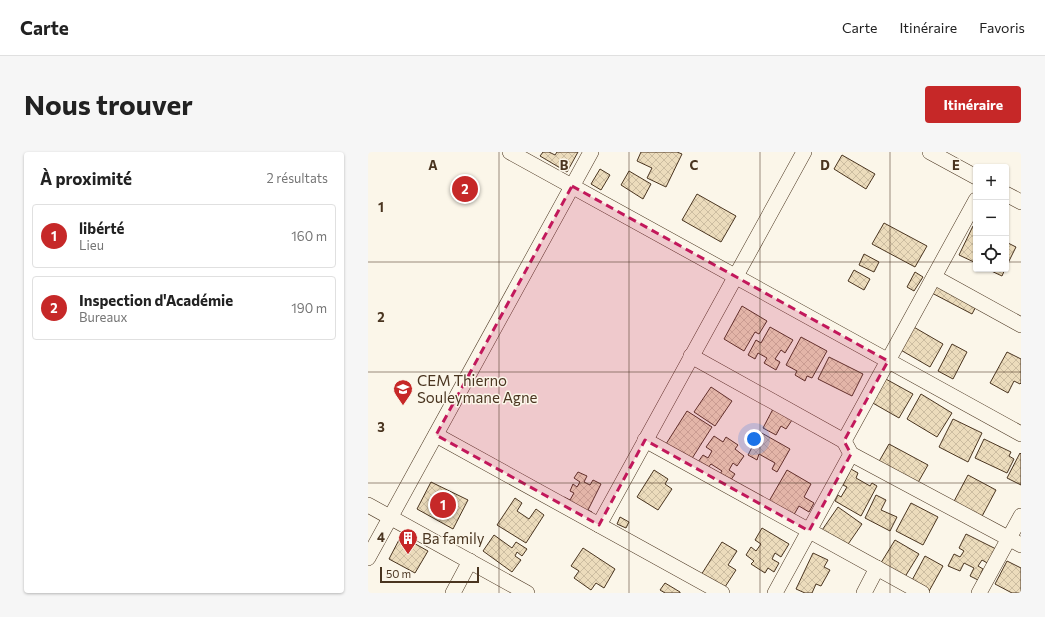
<!DOCTYPE html>
<html lang="fr">
<head>
<meta charset="utf-8">
<style>
	:root { --surface:#fff; --page:#f6f6f6; --text:#222; --muted:#767676; --line:#e0e0e0; --accent:#c62828 }
	body { margin:0; font-family:Commissioner,sans-serif; background:var(--page); color:var(--text) }
	.controls { position:absolute; right:12px; top:12px; display:grid; overflow:hidden; border-radius:4px; box-shadow:0 1px 3px #0004 }
	.controls button { width:36px; height:36px; display:grid; place-items:center; padding:0; border:0; border-bottom:1px solid var(--line); background:var(--surface); color:var(--text); font:20px sans-serif }
	.scale { position:absolute; left:12px; bottom:10px; width:99px; box-sizing:border-box; padding-left:4px; border:2px solid #4a3520; border-top:0; font-size:11px; line-height:14px; white-space:nowrap; color:#4a3520; -webkit-text-stroke:3px #fbf6e9; paint-order:stroke }
	.you { position:absolute; left:386px; top:287px; width:14px; height:14px; margin:-10px; border:3px solid #fff; border-radius:50%; background:#1a73e8; box-shadow:0 0 0 6px #1a73e833 }
	.badge { display:grid; place-items:center; width:26px; height:26px; border-radius:50%; background:var(--accent); color:#fff; font-size:13px; font-weight:700 }
	.pin { position:absolute; translate:-50% -50%; border:2px solid #fff; box-shadow:0 1px 4px #0006 }
	.list { margin:0; padding:0; list-style:none }
	h2 { display:flex; justify-content:space-between; align-items:center; height:52px; margin:0; padding:0 16px; font-size:17px }
	h2 small { font-size:13px; font-weight:400; color:var(--muted) }
	.list li { display:grid; grid-template-columns:26px 1fr auto; gap:12px; align-items:center; box-sizing:border-box; height:64px; margin:0 8px 8px; padding:0 8px; border:1px solid var(--line); border-radius:4px }
	.list b { display:block; font-size:15px; white-space:nowrap }
	.list p { margin:0; font-size:13px; white-space:nowrap; color:var(--muted) }
	.list em { font-size:13px; font-style:normal; color:var(--muted) }
	.icon { flex:none; width:22px; height:22px; fill:none; stroke:currentColor; stroke-width:2; stroke-linecap:round; stroke-linejoin:round }
	.map { position:relative; flex:none; width:653px; height:441px; overflow:hidden; border-radius:4px }
	header { display:flex; align-items:center; gap:24px; box-sizing:border-box; height:56px; padding:0 20px; background:var(--surface); border-bottom:1px solid var(--line) }
	header strong { font-size:19px }
	nav { display:flex; gap:22px; margin-inline-start:auto; font-size:14px }
	.intro { display:flex; align-items:center; justify-content:space-between; box-sizing:border-box; height:96px; padding:0 24px }
	h1 { margin:0; font-size:28px }
	.button { padding:10px 18px; border-radius:4px; background:var(--accent); color:#fff; font-size:14px; font-weight:700 }
	main { display:flex; gap:24px; padding:0 24px }
	aside { flex:1; background:var(--surface); border-radius:4px; box-shadow:0 1px 3px #0004 }
	.map>svg:first-child { display:block }
	.building { fill:url(#building-cross-hatch); stroke:#4a3520 }
	.lines { fill:none; stroke-linecap:round; stroke-linejoin:round }
	.minor-casing { stroke:#4a3520; stroke-width:16 }
	.minor { stroke:#fbf6e9; stroke-width:15 }
	.marked { fill:#c2185b; fill-opacity:0.2; stroke:#c2185b; stroke-width:3; stroke-dasharray:8 5; stroke-linejoin:round }
	.grid { fill:none; stroke:#4a3520; stroke-width:1; stroke-opacity:0.55 }
	.labels { text-anchor:middle; dominant-baseline:central; stroke-width:3; stroke-linejoin:round; paint-order:stroke }
	.poi-label { font-size:15px; fill:#4a3520; stroke:#fbf6e9; text-anchor:start }
	.grid-label { font-size:13px; text-anchor:middle; font-weight:bold; fill:#4a3520; stroke:#fbf6e9; stroke-width:3; stroke-linejoin:round; paint-order:stroke }
</style>
</head>
<body>
<header>
<strong>Carte</strong>
<nav><a>Carte</a><a>Itinéraire</a><a>Favoris</a></nav>
</header>
<div class="intro"><h1>Nous trouver</h1><a class="button">Itinéraire</a></div>
<main>
<aside>
<h2>À proximité<small>2 résultats</small></h2>
<ul class="list">
<li><span class="badge">1</span><div><b>libérté</b><p>Lieu</p></div><em>160 m</em></li>
<li><span class="badge">2</span><div><b>Inspection d'Académie</b><p>Bureaux</p></div><em>190 m</em></li>
</ul>
</aside>
<div class="map">
<svg width="653" height="441" viewBox="0 0 653 441">
	<defs>
		<pattern id="building-cross-hatch" width="8" height="8" patternUnits="userSpaceOnUse"><rect width="8" height="8" fill="#ecdcbc"/><path d="M0 0l8 8M0 8l8-8" fill="none" stroke="#ccbda1"/></pattern>
	</defs>
	<rect width="100%" height="100%" fill="#fbf6e9"/>
	<!-- building -->
	<g class="building">
		<polygon points="175,0 181,0 187,3 189,0 210,0 199,20 172,4"/>
		<polygon points="273,0 309,0 314,2 298,35 279,26 284,16 269,9"/>
		<polygon points="474,3 507,22 498,37 466,17"/>
		<polygon points="232,17 242,23 233,38 223,32"/>
		<polygon points="261,19 283,32 275,47 253,33"/>
		<polygon points="329,42 368,64 353,90 314,68"/>
		<polygon points="516,71 559,94 547,115 504,92"/>
		<polygon points="605,74 608,76 608,111 591,103"/>
		<polygon points="638,90 648,95 638,115"/>
		<polygon points="496,102 511,110 506,120 491,113"/>
		<polygon points="619,117 637,117 634,124"/>
		<polygon points="486,118 502,127 496,138 480,129"/>
		<polygon points="547,120 555,125 546,139 539,135"/>
		<polygon points="569,127 611,149 604,162 562,140"/>
		<polygon points="374,154 399,169 391,182 387,180 376,199 356,187"/>
		<polygon points="544,174 575,192 562,215 531,197"/>
		<polygon points="402,175 425,188 417,201 413,198 407,207 412,210 408,218 396,211 399,206 390,201 387,207 380,203 388,188 393,191"/>
		<polygon points="433,185 459,199 444,226 439,224 437,229 427,223 429,219 418,213"/>
		<polygon points="584,192 599,200 585,227 570,219"/>
		<polygon points="639,200 653,207 653,231 652,232 646,229 640,241 622,231"/>
		<polygon points="461,205 495,222 484,244 450,227"/>
		<polygon points="516,226 545,242 531,266 503,250"/>
		<polygon points="343,235 364,249 347,274 326,260"/>
		<polygon points="553,242 584,261 569,285 539,267"/>
		<polygon points="405,257 424,268 418,277 413,274 408,283 395,276"/>
		<polygon points="319,259 344,275 323,308 298,292"/>
		<polygon points="585,267 614,281 600,310 571,295"/>
		<polygon points="392,280 422,297 409,320 404,317 407,311 391,302 389,308 380,303"/>
		<polygon points="346,284 355,290 358,285 370,293 367,297 376,304 369,314 365,311 361,318 367,322 360,332 350,325 354,319 343,312 339,317 330,310 335,303 340,306 344,299 338,295"/>
		<polygon points="616,287 643,300 641,304 646,307 639,321 607,306"/>
		<polygon points="521,292 560,313 548,334 509,313"/>
		<polygon points="652,301 653,302 653,333 639,326"/>
		<polygon points="483,317 490,321 488,326 502,334 504,331 509,334 493,364 467,349 470,343 473,345 479,335 475,333"/>
		<polygon points="286,318 300,327 297,332 304,337 290,358 269,345"/>
		<polygon points="419,318 443,332 436,345 446,351 441,360 431,354 424,366 400,351"/>
		<polygon points="210,320 219,324 216,330 222,333 225,328 233,332 220,358 224,360 221,367 193,353 196,345 202,348 206,341 202,339 205,332 209,335 212,330 206,326"/>
		<polygon points="600,323 628,338 611,370 583,355"/>
		<polygon points="63,330 100,348 85,377 49,357"/>
		<polygon points="508,343 518,348 513,358 529,365 522,379 497,366"/>
		<polygon points="147,346 154,351 149,359 161,367 168,357 176,363 158,391 129,373"/>
		<polygon points="543,351 570,365 555,393 528,379"/>
		<polygon points="470,355 494,372 476,398 452,381"/>
		<polygon points="252,365 261,370 258,376 249,372"/>
		<polygon points="394,376 421,392 413,405 407,401 404,407 411,411 406,420 400,416 397,421 383,412 386,409 378,403 383,395 388,399 393,392 387,388"/>
		<polygon points="598,382 628,397 621,412 614,408 610,414 615,417 610,428 602,424 606,416 596,411 592,419 580,414 586,402 592,405 596,399 591,396"/>
		<polygon points="126,383 144,396 148,390 159,397 154,404 149,400 147,404 153,408 144,420 115,399"/>
		<polygon points="33,384 60,399 47,421 21,407"/>
		<polygon points="527,388 551,402 535,428 511,414"/>
		<polygon points="354,390 369,399 360,413 368,418 355,438 333,423"/>
		<polygon points="215,396 247,417 236,436 228,431 223,438 206,426 211,419 203,414"/>
		<polygon points="445,401 460,408 456,415 462,418 453,434 448,432 444,441 437,441 428,437"/>
		<polygon points="557,404 575,414 560,441 542,432"/>
		<polygon points="639,409 653,416 653,441 644,441 627,432"/>
		<polygon points="297,431 312,440 312,441 297,441 292,438"/>
	</g>
	<g class="lines">
		<!-- minor casing -->
		<g class="minor-casing">
			<g id="minor">
				<polyline points="142,0 653,282"/>
				<polyline points="562,0 608,25"/>
				<polyline points="638,42 653,50"/>
				<polyline points="566,125 653,173"/>
				<polyline points="323,204 476,289 483,302 653,393"/>
				<polyline points="68,283 354,441"/>
				<polyline points="277,288 554,441"/>
				<polyline points="476,289 608,48"/>
				<polyline points="0,353 159,441"/>
				<polyline points="231,373 436,0"/>
				<polyline points="0,406 223,0"/>
				<polyline points="85,441 102,409"/>
				<polyline points="407,441 483,302"/>
				<polyline points="496,441 509,416"/>
				<polyline points="611,441 653,364"/>
			</g>
		</g>
		<!-- minor -->
		<use href="#minor" class="minor"/>
	</g>
	<!-- marked area -->
	<path class="marked" d="M 204,34 L 520,209 L 476,289 L 483,302 L 441,379 L 277,288 L 231,373 L 68,283 Z"/>
	<!-- grid -->
	<path class="grid" d="M 131,0 L 131,441M 261,0 L 261,441M 392,0 L 392,441M 522,0 L 522,441M 0,110 L 608,110M 638,110 L 653,110M 0,220 L 653,220M 0,331 L 653,331"/>
	<!-- icons -->
	<defs>
		<g id="school-pin" transform="scale(1)"><path d="M0 17L-7.5 6A9.5 9.5 0 1 1 7.5 6Z" fill="#c62828" stroke="#fbf6e9"/><path d="M0-5L7-2L0 1L-7-2ZM-4 1L0 2.5L4 1V4Q0 6-4 4Z" fill="#fff"/></g>
		<g id="building-pin" transform="scale(1)"><path d="M0 17L-7.5 6A9.5 9.5 0 1 1 7.5 6Z" fill="#c62828" stroke="#fbf6e9"/><path d="M-4-6H4V6H1V3H-1V6H-4ZM-2.5-4.3h1.7v1.8h-1.7ZM.8-4.3h1.7v1.8H.8ZM-2.5-1h1.7V.8h-1.7ZM.8-1h1.7V.8H.8Z" fill="#fff"/></g>
	</defs>
	<g fill-rule="evenodd">
		<use href="#school-pin" x="35" y="237"/>
		<use href="#building-pin" x="40" y="386"/>
	</g>
	<g class="labels">
		<!-- poi labels -->
		<g class="poi-label">
			<text x="49" y="228">CEM Thierno<tspan x="49" dy="17">Souleymane Agne</tspan></text>
			<text x="54" y="386">Ba family</text>
		</g>
	</g>
	<g class="grid-label">
		<text x="65" y="18">A</text>
		<text x="196" y="18">B</text>
		<text x="326" y="18">C</text>
		<text x="457" y="18">D</text>
		<text x="588" y="18">E</text>
		<text x="13" y="60">1</text>
		<text x="13" y="170">2</text>
		<text x="13" y="280">3</text>
		<text x="13" y="390">4</text>
	</g>
</svg>
<div class="controls">
<button>+</button>
<button>−</button>
<button><svg class="icon" aria-label="locate" viewBox="0 0 24 24"><circle cx="12" cy="12" r="6"/><path d="M12 2v4M12 18v4M2 12h4M18 12h4"/></svg></button>
</div>
<div class="scale">50 m</div>
<div class="you"></div>
<div class="pin badge" style="left:75px;top:353px">1</div>
<div class="pin badge" style="left:97px;top:37px">2</div>
</div>
</main>
</body>
</html>
